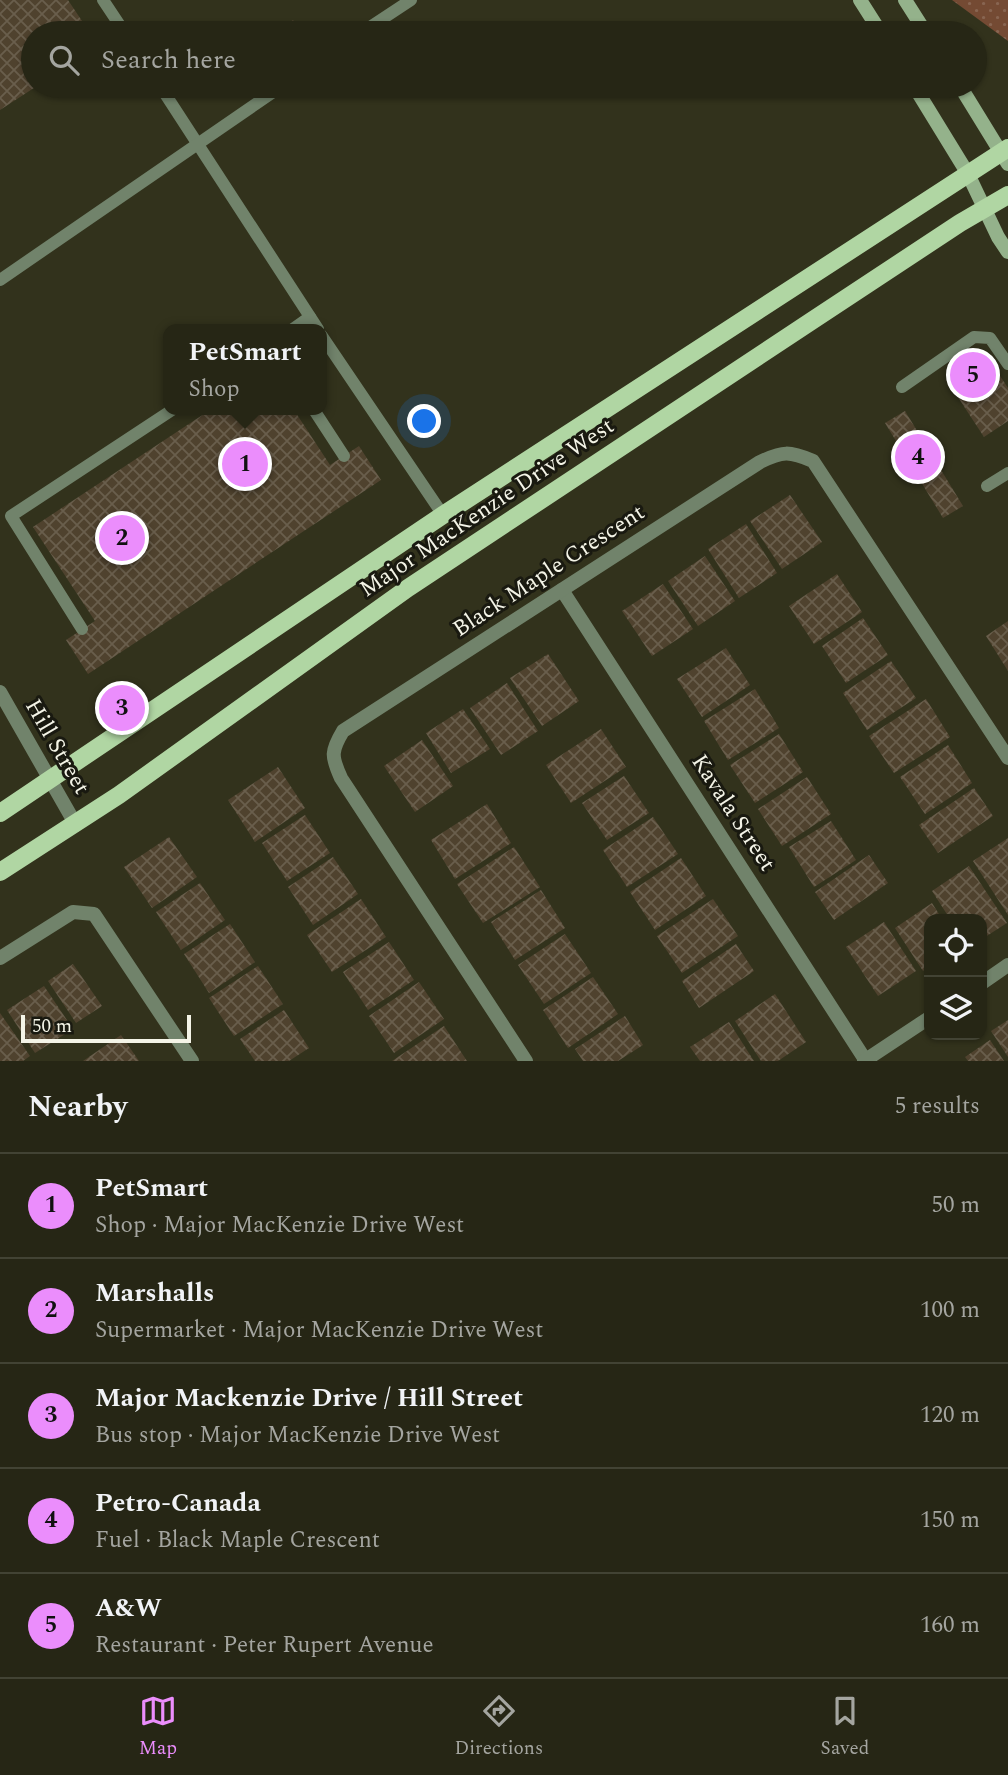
<!DOCTYPE html>
<html lang="en">
<head>
<meta charset="utf-8">
<style>
	:root { --surface:#262615; --page:#323222; --text:#f1f3f6; --muted:#a4a5a0; --line:#424334; --accent:#eb8dfc }
	body { margin:0; font-family:Spectral,serif; background:var(--page); color:var(--text) }
	.controls { position:absolute; right:21px; bottom:21px; display:grid; overflow:hidden; border-radius:14px; box-shadow:0 2px 5px #0004 }
	.controls button { width:63px; height:63px; display:grid; place-items:center; padding:0; border:0; border-bottom:2px solid var(--line); background:var(--surface); color:var(--text); font:35px sans-serif }
	.scale { position:absolute; left:21px; bottom:18px; width:170px; box-sizing:border-box; padding-left:7px; border:4px solid #f4f4e7; border-top:0; font-size:19px; line-height:24px; white-space:nowrap; color:#f4f4e7; -webkit-text-stroke:5px #191910; paint-order:stroke }
	.you { position:absolute; left:425px; top:422px; width:24px; height:24px; margin:-18px; border:5px solid #fff; border-radius:50%; background:#1a73e8; box-shadow:0 0 0 10px #1a73e833 }
	.badge { display:grid; place-items:center; width:46px; height:46px; border-radius:50%; background:var(--accent); color:#111; font-size:23px; font-weight:700 }
	.pin { position:absolute; translate:-50% -50%; border:4px solid #fff; box-shadow:0 2px 7px #0006 }
	.popup { position:absolute; left:163px; top:324px; width:164px; height:91px; box-sizing:border-box; display:grid; place-content:center; border-radius:14px; background:var(--surface); filter:drop-shadow(0 2px 5px #0005); font-size:23px; white-space:nowrap; color:var(--muted) }
	.popup b { font-size:26px; color:var(--text) }
	.popup::after { content:''; position:absolute; left:50%; top:100%; margin-left:-14px; border:14px solid transparent; border-top-color:var(--surface) }
	.list { margin:0; padding:0; list-style:none }
	h2 { display:flex; justify-content:space-between; align-items:center; height:91px; margin:0; padding:0 28px; font-size:30px }
	h2 small { font-size:23px; font-weight:400; color:var(--muted) }
	.list li { display:grid; grid-template-columns:46px 1fr auto; gap:21px; align-items:center; box-sizing:border-box; height:105px; padding:0 28px; border-top:2px solid var(--line) }
	.list b { display:block; font-size:26px; white-space:nowrap }
	.list p { margin:0; font-size:23px; white-space:nowrap; color:var(--muted) }
	.list em { font-size:23px; font-style:normal; color:var(--muted) }
	.icon { flex:none; width:38px; height:38px; fill:none; stroke:currentColor; stroke-width:2; stroke-linecap:round; stroke-linejoin:round }
	.map { position:relative; flex:none; width:1008px; height:1061px; overflow:hidden }
	.search { position:absolute; background:var(--surface); box-shadow:0 2px 5px #0004; left:21px; right:21px; top:21px; height:77px; display:flex; align-items:center; gap:18px; box-sizing:border-box; padding:0 24px; border-radius:38px; color:var(--muted); font-size:26px }
	.sheet { height:616px; background:var(--surface) }
	nav { display:flex; justify-content:space-around; align-items:center; box-sizing:border-box; height:98px; border-top:2px solid var(--line); background:var(--surface); font-size:19px; color:var(--muted) }
	nav a { display:grid; justify-items:center; gap:4px }
	nav .on { color:var(--accent) }
	.map>svg:first-child { display:block }
	.grass { fill:url(#grass-dots) }
	.building { fill:url(#building-cross-hatch) }
	.lines { fill:none; stroke-linecap:round; stroke-linejoin:round }
	.lane { stroke:#71836b; stroke-width:12 }
	.street { stroke:#71836b; stroke-width:14 }
	.secondary { stroke:#94b28b; stroke-width:14 }
	.primary { stroke:#b0d6a3; stroke-width:18 }
	.labels { text-anchor:middle; dominant-baseline:central; stroke-width:6; stroke-linejoin:round; paint-order:stroke }
	.street-label { font-size:23px; fill:#f4f4e7; stroke:#191910 }
</style>
</head>
<body>
<div class="map">
<svg width="1008" height="1061" viewBox="0 0 1008 1061">
	<defs>
		<pattern id="grass-dots" width="8" height="8" patternUnits="userSpaceOnUse" patternTransform="scale(1.75)"><rect width="8" height="8" fill="#744a33"/><path d="M2 2h.1M6 6h.1" fill="none" stroke="#886551" stroke-width="1.8" stroke-linecap="round"/></pattern>
		<pattern id="building-cross-hatch" width="8" height="8" patternUnits="userSpaceOnUse" patternTransform="scale(1.75)"><rect width="8" height="8" fill="#4f422e"/><path d="M0 0l8 8M0 8l8-8" fill="none" stroke="#695e4c"/></pattern>
	</defs>
	<rect width="100%" height="100%" fill="#32321c"/>
	<!-- grass -->
	<polygon class="grass" points="952,0 1008,0 1008,41"/>
	<!-- building -->
	<g class="building">
		<polygon points="0,0 68,0 90,33 33,33 33,86 37,86 0,110"/>
		<polygon points="293,20 302,33 292,33 286,25"/>
		<polygon points="987,356 1008,388 1008,421 984,437 948,382"/>
		<polygon points="210,410 294,410 330,465 359,446 381,480 88,674 66,640 95,621 33,527"/>
		<polygon points="905,411 963,506 943,518 885,423"/>
		<polygon points="790,495 822,542 782,569 750,521"/>
		<polygon points="746,524 777,573 739,598 708,549"/>
		<polygon points="705,556 735,601 698,626 668,581"/>
		<polygon points="837,574 862,612 814,644 789,606"/>
		<polygon points="663,584 693,629 652,656 622,611"/>
		<polygon points="863,618 888,655 846,683 822,646"/>
		<polygon points="1008,621 1008,671 986,636"/>
		<polygon points="726,648 750,685 702,717 677,679"/>
		<polygon points="548,654 579,701 542,726 510,678"/>
		<polygon points="891,661 916,698 867,730 843,693"/>
		<polygon points="507,683 538,731 501,755 470,708"/>
		<polygon points="755,689 779,728 728,760 704,721"/>
		<polygon points="926,699 950,737 894,773 869,736"/>
		<polygon points="463,709 490,749 451,773 426,733"/>
		<polygon points="601,729 626,767 571,803 546,765"/>
		<polygon points="779,734 803,772 755,803 730,765"/>
		<polygon points="422,740 453,786 415,812 384,766"/>
		<polygon points="948,745 972,783 925,814 900,777"/>
		<polygon points="278,767 305,808 255,842 228,800"/>
		<polygon points="624,776 649,813 607,840 582,803"/>
		<polygon points="807,777 831,814 782,846 758,809"/>
		<polygon points="974,788 993,816 938,853 919,825"/>
		<polygon points="487,804 511,843 455,879 431,840"/>
		<polygon points="305,815 330,853 287,881 262,843"/>
		<polygon points="653,817 678,854 627,887 603,850"/>
		<polygon points="831,821 856,860 814,887 789,847"/>
		<polygon points="169,837 197,877 152,908 124,867"/>
		<polygon points="1008,838 1008,915 973,861"/>
		<polygon points="514,847 540,887 483,923 457,884"/>
		<polygon points="869,855 888,883 834,920 815,892"/>
		<polygon points="333,857 358,894 313,925 288,887"/>
		<polygon points="681,858 706,896 655,930 630,892"/>
		<polygon points="969,866 1007,923 982,939 982,919 950,919 932,891"/>
		<polygon points="200,883 225,920 181,950 156,912"/>
		<polygon points="541,890 565,928 515,960 491,922"/>
		<polygon points="361,899 386,937 332,972 307,935"/>
		<polygon points="713,899 738,936 682,973 657,936"/>
		<polygon points="932,903 942,919 929,919 929,967 923,971 895,928"/>
		<polygon points="884,922 916,971 878,996 846,947"/>
		<polygon points="230,924 255,962 209,993 184,954"/>
		<polygon points="565,934 591,973 544,1004 518,965"/>
		<polygon points="389,942 414,980 368,1010 343,972"/>
		<polygon points="736,944 754,971 699,1008 682,981"/>
		<polygon points="73,964 102,1006 76,1023 48,981"/>
		<polygon points="258,966 283,1004 234,1036 209,998"/>
		<polygon points="593,977 618,1014 568,1048 543,1010"/>
		<polygon points="419,982 444,1019 394,1053 369,1016"/>
		<polygon points="44,986 73,1029 35,1053 7,1010"/>
		<polygon points="775,994 806,1042 778,1061 761,1061 735,1021"/>
		<polygon points="284,1010 309,1048 289,1061 255,1061 240,1039"/>
		<polygon points="0,1013 30,1056 23,1061 0,1061"/>
		<polygon points="625,1016 643,1045 618,1061 583,1061 575,1049"/>
		<polygon points="1008,1020 1008,1057 991,1031"/>
		<polygon points="729,1022 754,1061 700,1061 690,1047"/>
		<polygon points="444,1026 467,1061 392,1061"/>
		<polygon points="121,1035 139,1061 83,1061"/>
		<polygon points="990,1040 1004,1061 968,1061 965,1057"/>
	</g>
	<g class="lines">
		<!-- lane -->
		<g class="lane">
			<polyline points="103,0 125,33"/>
			<polyline points="361,33 411,0"/>
			<polyline points="160,86 318,329"/>
			<polyline points="0,280 282,86"/>
			<polyline points="293,329 310,317"/>
			<polyline points="322,336 443,515"/>
			<polyline points="902,387 974,337 990,338 1008,364"/>
			<polyline points="314,410 344,456"/>
			<polyline points="987,486 1008,473"/>
			<polyline points="82,629 11,516 172,410"/>
		</g>
		<!-- street -->
		<g class="street">
			<polyline points="562,590 866,1061"/>
			<polyline points="0,692 76,825"/>
			<polyline points="0,958 73,912 94,914 192,1061"/>
			<polyline points="982,983 1008,965"/>
			<path d="M 526,1061 L 341,778 C 331,756 331,751 343,731 L 760,462 C 783,451 789,451 813,461 L 1008,758"/>
			<polyline points="864,1061 929,1018"/>
		</g>
		<!-- secondary -->
		<g class="secondary">
			<polyline points="860,0 881,33"/>
			<polyline points="905,0 926,33"/>
			<polyline points="914,86 968,174 998,237 1008,252"/>
			<polyline points="960,86 1008,164"/>
		</g>
		<!-- primary -->
		<g class="primary">
			<polyline points="0,813 443,515 1008,148"/>
			<polyline points="0,872 119,795 408,588 810,322 960,223 1008,195"/>
		</g>
	</g>
	<g class="labels">
		<!-- street labels -->
		<g class="street-label">
			<text transform="translate(487 508) rotate(-34)">Major MacKenzie Drive West</text>
			<text transform="translate(549 571) rotate(-33)">Black Maple Crescent</text>
			<text transform="translate(57 747) rotate(60)">Hill Street</text>
			<text transform="translate(733 813) rotate(57)">Kavala Street</text>
		</g>
	</g>
</svg>
<div class="controls">
<button><svg class="icon" aria-label="locate" viewBox="0 0 24 24"><circle cx="12" cy="12" r="6"/><path d="M12 2v4M12 18v4M2 12h4M18 12h4"/></svg></button>
<button><svg class="icon" aria-label="layers" viewBox="0 0 24 24"><path d="M12 4l9 5-9 5-9-5zM3 14l9 5 9-5"/></svg></button>
</div>
<div class="scale">50 m</div>
<div class="you"></div>
<div class="pin badge" style="left:245px;top:464px">1</div>
<div class="popup"><b>PetSmart</b>Shop</div>
<div class="pin badge" style="left:122px;top:538px">2</div>
<div class="pin badge" style="left:122px;top:708px">3</div>
<div class="pin badge" style="left:918px;top:457px">4</div>
<div class="pin badge" style="left:973px;top:375px">5</div>
<div class="search"><svg class="icon" aria-label="search" viewBox="0 0 24 24"><circle cx="10" cy="10" r="6"/><path d="M15 15l6 6"/></svg>Search here</div>
</div>
<section class="sheet">
<h2>Nearby<small>5 results</small></h2>
<ul class="list">
<li><span class="badge">1</span><div><b>PetSmart</b><p>Shop · Major MacKenzie Drive West</p></div><em>50 m</em></li>
<li><span class="badge">2</span><div><b>Marshalls</b><p>Supermarket · Major MacKenzie Drive West</p></div><em>100 m</em></li>
<li><span class="badge">3</span><div><b>Major Mackenzie Drive / Hill Street</b><p>Bus stop · Major MacKenzie Drive West</p></div><em>120 m</em></li>
<li><span class="badge">4</span><div><b>Petro-Canada</b><p>Fuel · Black Maple Crescent</p></div><em>150 m</em></li>
<li><span class="badge">5</span><div><b>A&amp;W</b><p>Restaurant · Peter Rupert Avenue</p></div><em>160 m</em></li>
</ul>
</section>
<nav>
<a class="on"><svg class="icon" aria-label="map" viewBox="0 0 24 24"><path d="M3 6l6-2 6 2 6-2v14l-6 2-6-2-6 2zM9 4v14M15 6v14"/></svg>Map</a>
<a><svg class="icon" aria-label="directions" viewBox="0 0 24 24"><path d="M12 3l9 9-9 9-9-9zM9 14v-3h6M13 9l2 2-2 2"/></svg>Directions</a>
<a><svg class="icon" aria-label="saved" viewBox="0 0 24 24"><path d="M7 4h10v16l-5-4-5 4z"/></svg>Saved</a>
</nav>
</body>
</html>
